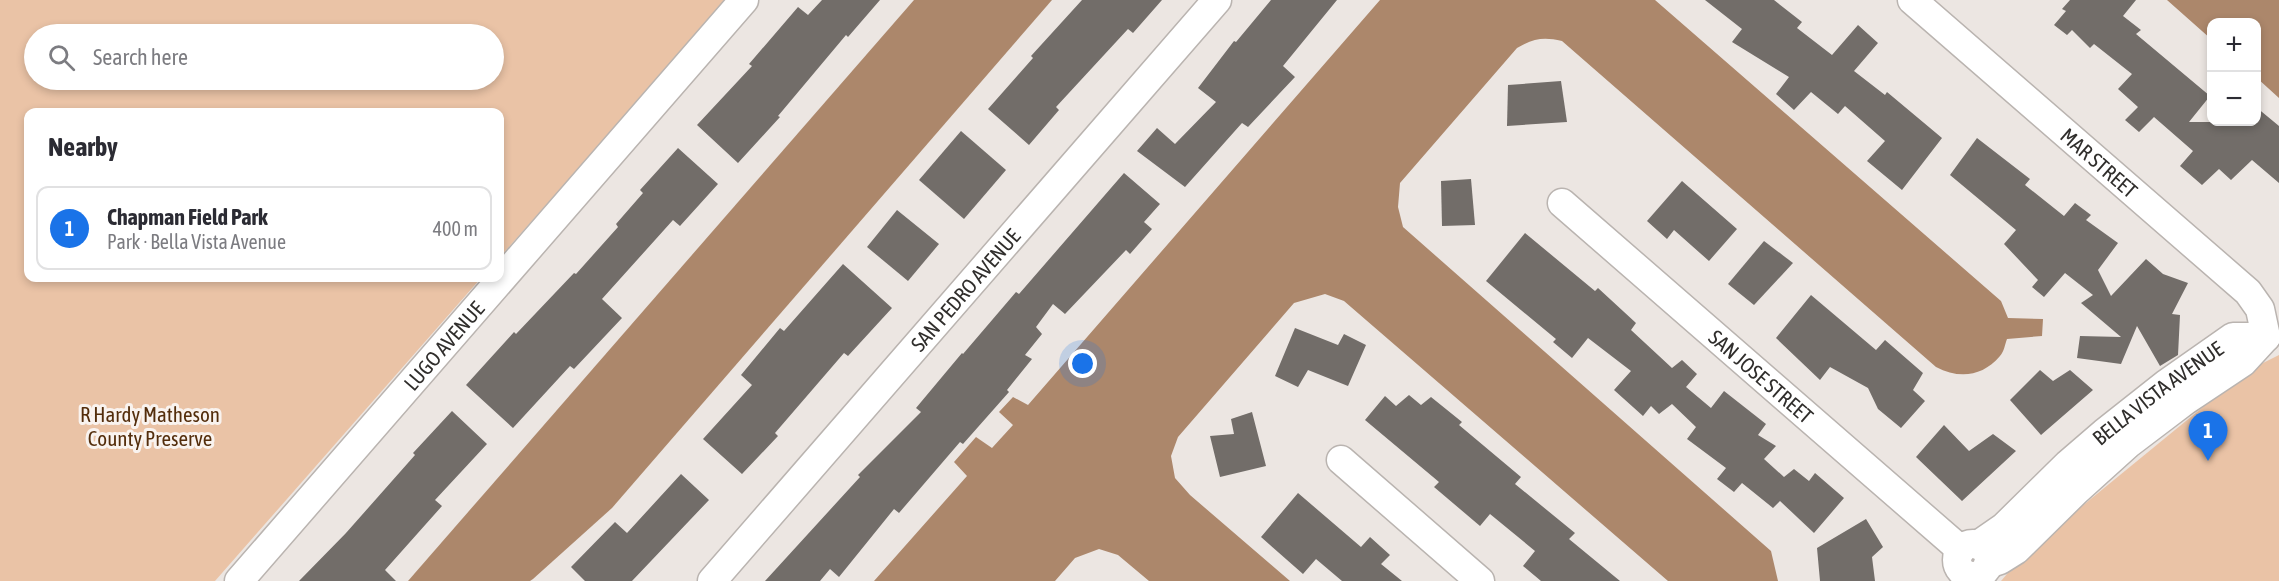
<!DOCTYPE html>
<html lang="en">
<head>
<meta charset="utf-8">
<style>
	:root { --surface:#fff; --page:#f2f2f3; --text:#2b2b33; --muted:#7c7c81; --line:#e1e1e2; --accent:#1a73e8 }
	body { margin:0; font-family:"Asap Condensed",sans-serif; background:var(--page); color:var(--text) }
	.controls { position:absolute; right:18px; top:18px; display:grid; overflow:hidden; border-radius:12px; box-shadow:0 3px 9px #0003 }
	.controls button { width:54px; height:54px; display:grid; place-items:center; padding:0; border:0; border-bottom:2px solid var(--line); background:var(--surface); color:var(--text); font:30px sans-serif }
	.you { position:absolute; left:1083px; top:364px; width:21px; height:21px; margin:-15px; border:4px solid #fff; border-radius:50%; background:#1a73e8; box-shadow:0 0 0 9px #1a73e833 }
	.badge { display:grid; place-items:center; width:39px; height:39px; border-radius:50%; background:var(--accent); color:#fff; font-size:20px; font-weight:700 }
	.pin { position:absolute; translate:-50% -50px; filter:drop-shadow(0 2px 3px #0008) }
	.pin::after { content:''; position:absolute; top:32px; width:21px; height:18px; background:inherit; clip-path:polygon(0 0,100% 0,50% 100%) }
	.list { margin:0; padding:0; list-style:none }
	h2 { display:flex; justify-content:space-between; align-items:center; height:78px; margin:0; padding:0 24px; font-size:26px }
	h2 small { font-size:20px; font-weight:400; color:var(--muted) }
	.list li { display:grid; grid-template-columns:39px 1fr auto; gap:18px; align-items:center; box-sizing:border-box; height:84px; margin:0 12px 12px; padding:0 12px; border:2px solid var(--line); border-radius:12px }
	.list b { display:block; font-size:22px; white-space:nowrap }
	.list p { margin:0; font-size:20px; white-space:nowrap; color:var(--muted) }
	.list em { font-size:20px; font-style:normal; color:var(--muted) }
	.icon { flex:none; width:33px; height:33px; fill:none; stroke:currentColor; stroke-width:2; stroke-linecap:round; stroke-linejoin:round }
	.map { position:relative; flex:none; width:2279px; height:581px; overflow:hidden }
	.search { position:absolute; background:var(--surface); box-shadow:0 3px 9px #0003; left:24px; top:24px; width:480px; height:66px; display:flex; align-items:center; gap:15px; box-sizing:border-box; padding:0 21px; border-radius:33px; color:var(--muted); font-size:22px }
	.panel { position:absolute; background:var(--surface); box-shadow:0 3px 9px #0003; left:24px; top:108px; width:480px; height:174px; border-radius:12px }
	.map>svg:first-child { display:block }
	.green { fill:#eac3a6; fill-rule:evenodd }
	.water { fill:#ac876b }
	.building { fill:#726d69 }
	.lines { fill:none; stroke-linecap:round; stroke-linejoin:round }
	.minor-casing { stroke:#bab4b0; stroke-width:31 }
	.minor { stroke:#fff; stroke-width:28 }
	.labels { text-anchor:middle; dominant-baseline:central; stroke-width:6; stroke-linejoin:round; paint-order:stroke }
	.street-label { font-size:21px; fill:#302e2c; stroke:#f9f3ef }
	.park-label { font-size:21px; fill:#532d0b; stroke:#f9f3ef }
</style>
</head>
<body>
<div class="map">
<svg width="2279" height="581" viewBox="0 0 2279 581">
	<rect width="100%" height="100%" fill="#ece6e2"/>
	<!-- green -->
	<g class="green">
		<path d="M 0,0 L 727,0 L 500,257 L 500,112 L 28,112 L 28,278 L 481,278 L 215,581 L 0,581 ZM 34,34 L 494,34 L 494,80 L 34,80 Z"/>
		<polygon points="2279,355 2279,581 2001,581 2026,552 2247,371"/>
	</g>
	<!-- water -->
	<g class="water">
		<polygon points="914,0 1052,0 612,508 533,579 530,581 408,581"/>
		<path d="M 1380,0 L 1655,0 L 2001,301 L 2008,318 L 2043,319 L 2042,336 L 2007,339 C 2005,344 2004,352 2000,356 C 1982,377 1959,379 1936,367 L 1562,41 C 1544,37 1534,38 1517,48 L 1400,183 L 1398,207 L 1403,227 L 1771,551 L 1778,581 L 1668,581 L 1344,301 L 1325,294 L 1294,303 L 1178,437 L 1171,456 L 1175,478 L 1190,495 L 1290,581 L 1149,581 L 1118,555 L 1099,549 L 1075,558 L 1055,581 L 874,581 L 967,476 L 954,462 L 976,437 L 992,448 L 1013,425 L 999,412 L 1013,397 L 1028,405 Z"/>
		<polygon points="2167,0 2279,0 2279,98 2257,78 2256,22 2212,22 2211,39"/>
	</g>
	<!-- building -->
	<g class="building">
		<polygon points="822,0 880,0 848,37 846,35 778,116 780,117 738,163 697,125 752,66 749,64 798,7 808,15"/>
		<polygon points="1082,0 1162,0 1133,33 1128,29 1056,107 1059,110 1029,145 988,109 1033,58 1031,56"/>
		<polygon points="1271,0 1337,0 1283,66 1295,77 1248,127 1242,123 1185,187 1137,151 1157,128 1175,144 1216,102 1198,88 1234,41 1236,42"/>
		<polygon points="1705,0 1774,0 1802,22 1797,28 1832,55 1858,25 1878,43 1854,71 1885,95 1887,92 1942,138 1902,190 1867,161 1885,141 1845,106 1838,114 1811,92 1794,110 1776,94 1789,77 1732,42 1742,29"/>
		<polygon points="2070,0 2136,0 2123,16 2141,30 2136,34 2210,96 2189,122 2256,122 2256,107 2279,126 2279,183 2252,160 2231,180 2219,169 2202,185 2180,166 2193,151 2154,117 2139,132 2125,120 2138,107 2118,89 2132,74 2094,44 2090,48 2072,30 2067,35 2054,25 2066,11 2062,9"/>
		<polygon points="1561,81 1567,122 1507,126 1508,85"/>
		<polygon points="961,131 1006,170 964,219 919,180"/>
		<polygon points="1977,138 2030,179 2025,185 2064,216 2075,203 2091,215 2086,220 2118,243 2098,270 2111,296 2146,259 2163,274 2188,283 2172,314 2180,315 2178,355 2160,366 2137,326 2121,364 2077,358 2080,336 2121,337 2081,303 2093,295 2065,273 2044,297 2032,287 2038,280 2004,244 2016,230 1950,175"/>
		<polygon points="678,148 718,184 680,226 673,220 602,299 622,318 574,369 570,366 513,428 466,385 514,332 516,334 574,273 576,274 618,227 616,224 643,193 640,190"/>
		<polygon points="1124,173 1160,204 1144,222 1152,229 1130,254 1126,250 1065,314 1053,304 1036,327 1042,334 1025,355 1032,359 1007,390 1009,392 963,444 960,442 899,513 894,509 839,577 830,569 820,581 765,581 860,477 858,475 921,412 916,408 962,353 963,354 1016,292 1019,294"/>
		<polygon points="1471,179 1475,225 1442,226 1441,181"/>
		<polygon points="1682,181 1737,229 1709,261 1674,230 1667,239 1647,221"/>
		<polygon points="897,210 939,244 908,281 867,247"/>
		<polygon points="1525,233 1595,291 1598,288 1636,323 1631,330 1672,368 1682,360 1697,374 1686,387 1711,408 1724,391 1766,424 1758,435 1776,446 1764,459 1784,477 1794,469 1809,481 1815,473 1844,498 1814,533 1780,501 1773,508 1742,483 1734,492 1717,479 1726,468 1687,439 1696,427 1672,404 1659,414 1651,406 1643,416 1614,390 1631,371 1588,338 1572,358 1553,342 1556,339 1486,281"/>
		<polygon points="1764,241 1793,263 1754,305 1728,284"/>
		<polygon points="843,264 892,308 848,356 844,353 775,433 778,436 742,474 703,439 752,385 741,375 780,328 784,331"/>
		<polygon points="1811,295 1876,350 1885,340 1923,373 1913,390 1925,401 1901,428 1878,409 1868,388 1830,367 1820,380 1776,338"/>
		<polygon points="1295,328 1338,345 1344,334 1366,345 1348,386 1308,370 1298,387 1275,376"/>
		<polygon points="2040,370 2053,381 2070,370 2093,390 2041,435 2010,400"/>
		<polygon points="1409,395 1421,405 1431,397 1462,422 1459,425 1521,477 1515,484 1575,533 1569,539 1620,581 1541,581 1523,566 1535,551 1490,514 1480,526 1434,487 1439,482 1365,420 1385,396 1396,406"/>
		<polygon points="452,411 487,444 435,500 442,506 385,570 396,581 299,581 346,533 415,455 413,453"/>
		<polygon points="1252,412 1266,466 1220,477 1210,436 1234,434 1231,419"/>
		<polygon points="1944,425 1969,451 1993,434 2016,451 1962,501 1916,457"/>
		<polygon points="681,474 709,500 632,581 585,581 571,567 615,522 627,533"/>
		<polygon points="1298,493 1361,547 1370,537 1390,555 1381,564 1402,581 1342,581 1316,559 1303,574 1261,537"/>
		<polygon points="1866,519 1883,547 1872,557 1875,581 1820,581 1817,548"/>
	</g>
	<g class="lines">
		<!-- minor casing -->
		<g class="minor-casing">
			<g id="minor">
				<path id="s1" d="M 1912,0 L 2248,292 L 2260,309 L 2266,337"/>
				<path id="s2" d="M 1562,203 L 1961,550"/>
				<polyline points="1341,460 1480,581"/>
				<circle cx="1973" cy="560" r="16"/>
				<path id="s3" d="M 1978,545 L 2004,527 L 2068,464 L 2104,433 L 2166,384 L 2233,337 L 2266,337"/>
				<polyline points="1988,564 2000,560 2016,550 2077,490 2128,444 2186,400 2243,362 2266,337"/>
				<path id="s4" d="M 239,581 L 744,0"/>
				<path id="s5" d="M 712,581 L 1217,0"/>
			</g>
		</g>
		<!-- minor -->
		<use href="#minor" class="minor"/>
	</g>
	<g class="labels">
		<!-- street labels -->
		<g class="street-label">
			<text stroke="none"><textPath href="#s1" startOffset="248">MAR STREET</textPath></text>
			<text stroke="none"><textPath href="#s5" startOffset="386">SAN PEDRO AVENUE</textPath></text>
			<text stroke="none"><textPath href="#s4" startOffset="312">LUGO AVENUE</textPath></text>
			<text stroke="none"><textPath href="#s2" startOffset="264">SAN JOSE STREET</textPath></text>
			<text stroke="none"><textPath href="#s3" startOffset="236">BELLA VISTA AVENUE</textPath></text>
		</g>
		<!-- park labels -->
		<g class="park-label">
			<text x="150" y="414">R Hardy Matheson<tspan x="150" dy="24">County Preserve</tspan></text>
		</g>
	</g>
</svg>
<div class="controls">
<button>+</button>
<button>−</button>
</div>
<div class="you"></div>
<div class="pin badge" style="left:2208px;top:461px">1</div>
<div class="search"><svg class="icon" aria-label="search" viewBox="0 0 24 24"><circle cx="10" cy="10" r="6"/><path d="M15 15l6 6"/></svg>Search here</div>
<section class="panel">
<h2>Nearby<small></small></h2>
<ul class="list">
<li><span class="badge">1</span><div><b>Chapman Field Park</b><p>Park · Bella Vista Avenue</p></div><em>400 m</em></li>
</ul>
</section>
</div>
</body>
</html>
